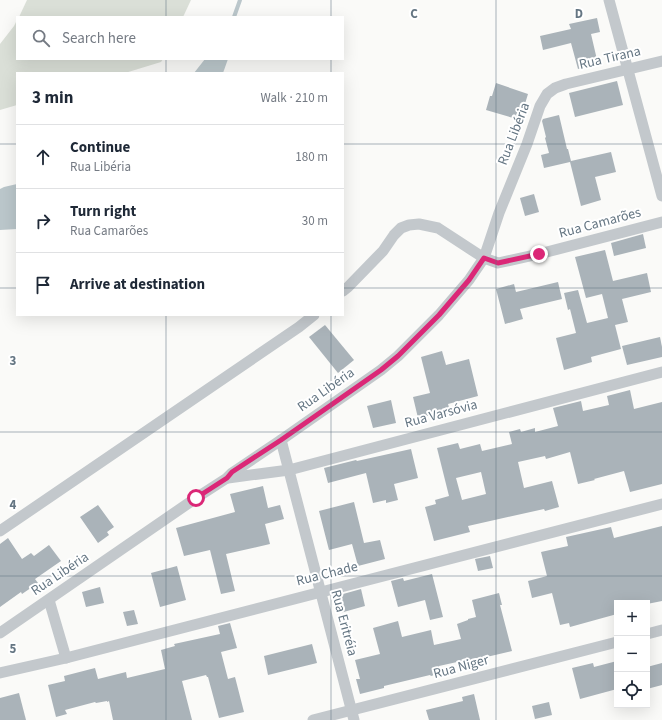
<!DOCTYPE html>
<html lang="en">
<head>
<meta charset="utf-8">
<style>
	:root { --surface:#fff; --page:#f6f6f7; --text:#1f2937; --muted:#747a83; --line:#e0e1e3 }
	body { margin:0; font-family:"Source Sans 3",sans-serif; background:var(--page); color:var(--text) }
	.controls { position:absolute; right:12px; bottom:12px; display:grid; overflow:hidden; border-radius:0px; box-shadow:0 4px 16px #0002 }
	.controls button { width:36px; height:36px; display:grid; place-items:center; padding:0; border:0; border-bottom:1px solid var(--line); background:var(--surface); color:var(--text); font:20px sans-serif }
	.stop { position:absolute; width:12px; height:12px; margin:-9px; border:3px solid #db2777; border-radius:50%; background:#fff }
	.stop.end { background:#db2777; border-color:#fff; box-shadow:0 1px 4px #0008 }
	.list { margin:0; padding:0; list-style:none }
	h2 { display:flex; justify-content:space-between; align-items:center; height:52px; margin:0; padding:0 16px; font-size:17px }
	h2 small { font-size:13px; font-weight:400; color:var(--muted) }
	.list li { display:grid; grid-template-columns:26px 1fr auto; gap:12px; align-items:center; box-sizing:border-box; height:64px; padding:0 16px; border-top:1px solid var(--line) }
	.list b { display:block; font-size:15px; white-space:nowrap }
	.list p { margin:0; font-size:13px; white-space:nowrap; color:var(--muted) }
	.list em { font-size:13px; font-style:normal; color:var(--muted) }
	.icon { flex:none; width:22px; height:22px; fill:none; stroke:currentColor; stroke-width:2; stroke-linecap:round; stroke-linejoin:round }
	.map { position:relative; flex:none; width:662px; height:720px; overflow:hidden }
	.search { position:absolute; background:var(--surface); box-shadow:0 4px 16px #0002; left:16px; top:16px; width:328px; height:44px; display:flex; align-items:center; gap:10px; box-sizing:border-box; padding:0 14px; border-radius:0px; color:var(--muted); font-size:15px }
	.panel { position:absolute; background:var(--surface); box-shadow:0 4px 16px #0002; left:16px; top:72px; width:328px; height:244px; border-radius:0px }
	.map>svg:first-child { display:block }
	.green { fill:#dadfd7 }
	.water { fill:#bbc7cb }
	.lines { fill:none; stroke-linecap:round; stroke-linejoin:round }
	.stream { stroke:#bbc7cb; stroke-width:4 }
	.building { fill:#aab3b9; fill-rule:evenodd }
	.minor { stroke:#c3c8cc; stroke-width:11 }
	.route { stroke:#db2777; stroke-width:5 }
	.grid { fill:none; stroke:#657683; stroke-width:1; stroke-opacity:0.55 }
	.labels { text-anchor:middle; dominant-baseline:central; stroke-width:4; stroke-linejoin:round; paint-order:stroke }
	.street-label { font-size:14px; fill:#657683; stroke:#fff }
	.grid-label { font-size:13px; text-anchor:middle; font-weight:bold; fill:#657683; stroke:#fff; stroke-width:4; stroke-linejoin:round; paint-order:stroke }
</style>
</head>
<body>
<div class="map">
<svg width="662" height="720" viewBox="0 0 662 720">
	<rect width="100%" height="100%" fill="#fafaf8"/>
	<!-- green -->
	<g class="green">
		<polygon points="27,0 191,0 183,17 19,17"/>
		<polygon points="17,20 17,59 163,59 161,62 125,73 17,73 17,105 0,110 0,44 14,26"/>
	</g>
	<!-- water -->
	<g class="water">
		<polygon points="205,59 228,59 223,73 194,73"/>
		<polygon points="17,184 17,229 0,230 0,189 4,187"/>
	</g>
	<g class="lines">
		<!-- stream -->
		<polyline class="stream" points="234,17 240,0"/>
	</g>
	<!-- building -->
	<g class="building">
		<polygon points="597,18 600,32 591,34 598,64 578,69 571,43 543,50 540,36 571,29 569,24"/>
		<polygon points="617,81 623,105 575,117 569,93"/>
		<polygon points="496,83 528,94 520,120 486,110 490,96 492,96"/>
		<polygon points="559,115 567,149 568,149 571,161 611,152 616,172 595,177 601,200 581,206 570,162 544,168 541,155 549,153 545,138 546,137 542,121 543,119"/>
		<polygon points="534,194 539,212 525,216 520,198"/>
		<polygon points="643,234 646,248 614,256 611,243"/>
		<polygon points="605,250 613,281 647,273 651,292 622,299 628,322 615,325 621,349 591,357 592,362 564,370 556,338 576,333 570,309 568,310 564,293 578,290 587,323 608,318 602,294 586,298 575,257"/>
		<polygon points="558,282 562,299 520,309 523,319 505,324 496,289 514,284 516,292"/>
		<polygon points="325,325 354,360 338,373 309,337"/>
		<polygon points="660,337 662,347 662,357 627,365 622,346"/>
		<polygon points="442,351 446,365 469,359 478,396 448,404 451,414 436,418 435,414 418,418 413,397 430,393 421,357"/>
		<path d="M 630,390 L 634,409 L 662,402 L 662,484 L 630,492 L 624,471 L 594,479 L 595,480 L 578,484 L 570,452 L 546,459 L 545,456 L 518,462 L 524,488 L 552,481 L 559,507 L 545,511 L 544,509 L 468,526 L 470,532 L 434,541 L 425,507 L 436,504 L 435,500 L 449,496 L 437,448 L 458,443 L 460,449 L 480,444 L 482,451 L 512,444 L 509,432 L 520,429 L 521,432 L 535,428 L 535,432 L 558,426 L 553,408 L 581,401 L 583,411 L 609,405 L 607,396 ZM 481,472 L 486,494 L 462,500 L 456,478 Z"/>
		<polygon points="391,400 396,423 373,428 367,406"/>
		<polygon points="411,449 418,478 394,484 398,500 386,503 386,500 373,503 366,473 328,483 324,468 356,460 357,461"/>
		<polygon points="263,486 268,508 280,505 284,519 265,524 270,544 226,554 235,591 221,594 210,550 184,556 176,528 235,512 230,494"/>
		<polygon points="354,502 364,543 380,540 385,559 358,566 352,544 329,550 319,511"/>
		<polygon points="98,505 114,527 107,532 109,535 98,543 80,517"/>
		<polygon points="662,526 662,601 647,604 647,603 617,603 617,614 570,627 569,623 560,625 552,593 532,598 528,581 547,576 541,552 568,546 566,537 611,527 614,538"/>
		<polygon points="8,538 22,559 31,553 34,556 49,545 61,561 35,579 38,583 22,594 21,592 0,607 0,544"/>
		<polygon points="490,556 493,568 478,571 475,559"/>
		<polygon points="177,566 186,600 160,607 151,573"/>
		<polygon points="432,574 443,617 430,620 425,600 398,607 391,581 403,578 404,581"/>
		<polygon points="100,587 104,603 86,607 82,592"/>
		<polygon points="361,589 365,606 340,613 336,596"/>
		<polygon points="499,593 502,605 500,605 512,651 478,659 478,658 466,661 466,660 439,666 441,673 431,676 430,675 384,686 384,688 360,694 356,679 360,679 355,660 380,654 373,628 398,621 402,637 431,630 434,645 461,639 457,624 468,620 468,619 476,617 472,600"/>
		<polygon points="134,610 138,624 127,626 123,612"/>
		<polygon points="230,623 237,648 221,652 228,679 235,677 244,712 219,718 208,677 207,677 206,675 182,681 192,720 113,720 109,701 107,702 107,701 96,703 95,702 65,710 67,714 56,717 48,685 65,681 64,676 95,668 98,679 126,672 127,678 165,669 161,650 175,646 174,644 220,634 218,626"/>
		<polygon points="312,644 317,663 268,675 264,656"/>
		<polygon points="617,661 617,689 580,699 572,668 593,663 594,667"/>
		<polygon points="662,663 662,685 647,689 647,667"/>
		<polygon points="19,693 26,720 0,720 0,698"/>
		<polygon points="474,694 480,720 429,720 426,710 463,701 462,697"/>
		<polygon points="549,702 552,715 535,719 532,706"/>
	</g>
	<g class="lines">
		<!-- minor -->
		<g class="minor">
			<polyline points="609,0 662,196"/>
			<polyline points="343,291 348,287 383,251 394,235 401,228 409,225 419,224 438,228 484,258 498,263 539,254 662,222"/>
			<polyline points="281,440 354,720"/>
			<polyline points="228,478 289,470 662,372"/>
			<polyline points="0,531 299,327 314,315"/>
			<polyline points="49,600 66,658"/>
			<polyline points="0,633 196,498 227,478 232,473 281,440 381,370 398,356 439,315 469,280 484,258 499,213 527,144 540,106 547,94 555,88 566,84 662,61"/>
			<polyline points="647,634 662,630"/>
			<polyline points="0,673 66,658 662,504"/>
			<polyline points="313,720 617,642"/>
		</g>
	</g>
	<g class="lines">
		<!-- route -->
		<polyline class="route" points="196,498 227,478 232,472 281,440 381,370 398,356 439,315 469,280 484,258 498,263 539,254"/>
	</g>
	<!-- grid -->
	<path class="grid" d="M 166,0 L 166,17M 331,0 L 331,17M 496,0 L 496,720M 166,59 L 166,73M 331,59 L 331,73M 0,144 L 17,144M 343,144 L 662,144M 0,288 L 17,288M 343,288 L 662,288M 166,315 L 166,720M 331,315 L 331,720M 0,432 L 662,432M 0,576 L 662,576"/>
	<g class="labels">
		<!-- street labels -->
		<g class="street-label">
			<text transform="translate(610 58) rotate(-13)">Rua Tirana</text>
			<text transform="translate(514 134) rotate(-69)">Rua Libéria</text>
			<text transform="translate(600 223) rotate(-15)">Rua Camarões</text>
			<text transform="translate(326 390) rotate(-35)">Rua Libéria</text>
			<text transform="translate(441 414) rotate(-15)">Rua Varsóvia</text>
			<text transform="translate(60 574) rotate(-34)">Rua Libéria</text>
			<text transform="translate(327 574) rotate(-14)">Rua Chade</text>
			<text transform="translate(344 623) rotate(75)">Rua Eritréia</text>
			<text transform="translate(461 667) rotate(-15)">Rua Niger</text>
		</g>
	</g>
	<g class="grid-label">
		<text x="414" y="18">C</text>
		<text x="579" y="18">D</text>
		<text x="13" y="365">3</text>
		<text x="13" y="509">4</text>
		<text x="13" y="653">5</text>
	</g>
</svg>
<div class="controls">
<button>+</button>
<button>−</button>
<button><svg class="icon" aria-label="locate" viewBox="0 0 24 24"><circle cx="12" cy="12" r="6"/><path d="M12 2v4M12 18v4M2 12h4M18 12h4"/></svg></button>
</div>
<div class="stop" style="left:196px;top:498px"></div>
<div class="stop end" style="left:539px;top:254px"></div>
<div class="search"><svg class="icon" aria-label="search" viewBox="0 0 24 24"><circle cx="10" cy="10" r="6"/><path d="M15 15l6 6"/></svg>Search here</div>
<section class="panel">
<h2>3 min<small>Walk · 210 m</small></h2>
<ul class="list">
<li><svg class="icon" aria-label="ahead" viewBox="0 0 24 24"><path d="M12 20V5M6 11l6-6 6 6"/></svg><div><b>Continue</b><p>Rua Libéria</p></div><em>180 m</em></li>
<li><svg class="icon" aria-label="right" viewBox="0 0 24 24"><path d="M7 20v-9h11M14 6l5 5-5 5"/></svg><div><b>Turn right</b><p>Rua Camarões</p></div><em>30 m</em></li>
<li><svg class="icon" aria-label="arrive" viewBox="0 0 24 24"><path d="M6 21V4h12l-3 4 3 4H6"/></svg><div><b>Arrive at destination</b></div></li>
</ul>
</section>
</div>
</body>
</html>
